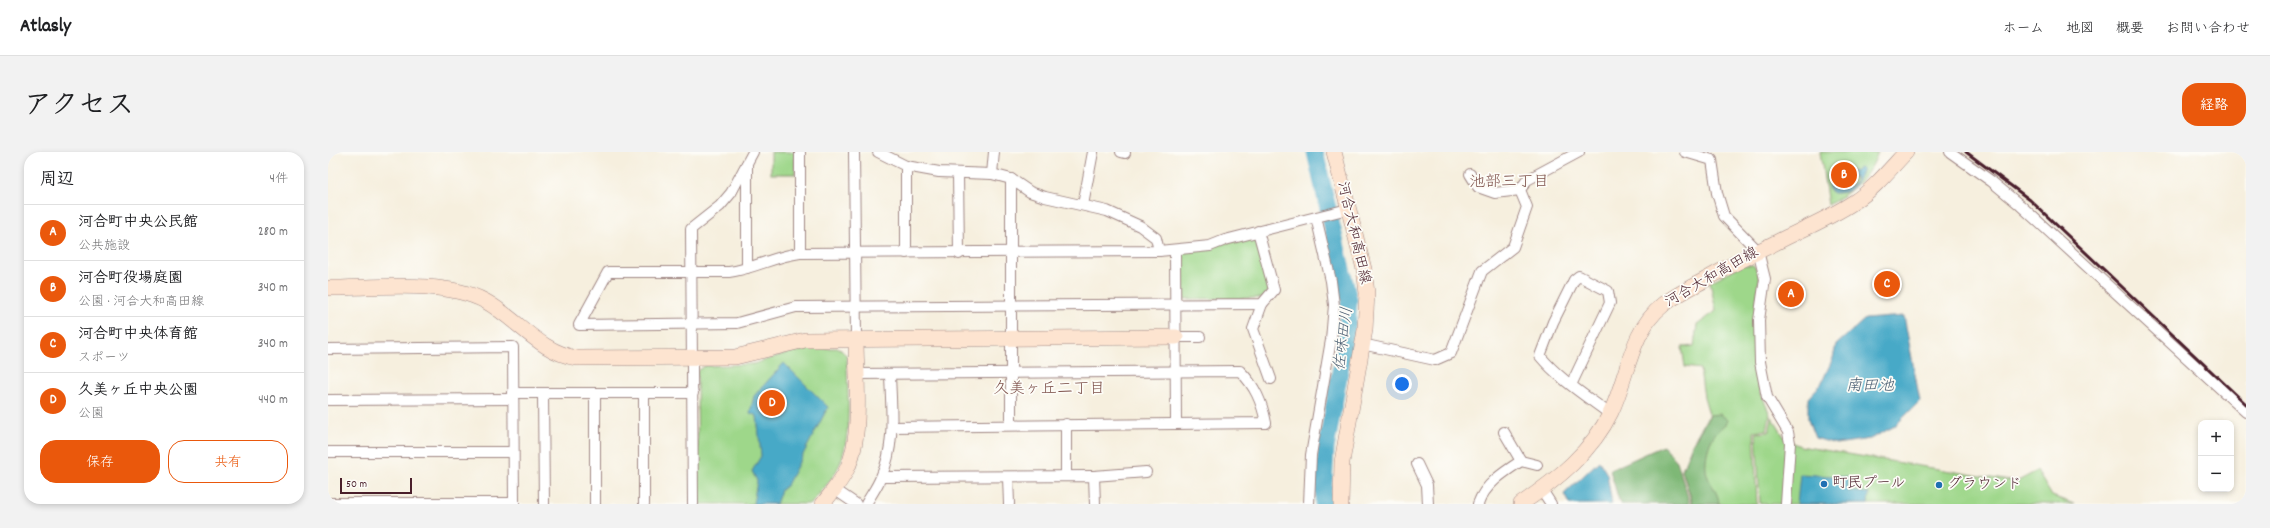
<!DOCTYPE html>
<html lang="ja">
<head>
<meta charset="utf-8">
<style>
	:root { --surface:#fff; --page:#f2f2f2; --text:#202124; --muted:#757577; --line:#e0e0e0; --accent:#ea580c }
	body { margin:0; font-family:Dekko,"Klee One",sans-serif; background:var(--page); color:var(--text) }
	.controls { position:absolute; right:12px; bottom:12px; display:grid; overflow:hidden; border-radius:8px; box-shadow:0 2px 6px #0003 }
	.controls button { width:36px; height:36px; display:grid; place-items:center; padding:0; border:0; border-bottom:1px solid var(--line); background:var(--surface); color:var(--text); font:20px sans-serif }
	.scale { position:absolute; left:12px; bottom:10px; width:72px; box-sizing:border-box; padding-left:4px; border:2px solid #4a1f2b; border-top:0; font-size:11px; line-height:14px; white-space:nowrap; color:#4a1f2b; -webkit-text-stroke:3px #fdfcf7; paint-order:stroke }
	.you { position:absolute; left:1074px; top:232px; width:14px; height:14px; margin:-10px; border:3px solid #fff; border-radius:50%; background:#1a73e8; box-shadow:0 0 0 6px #1a73e833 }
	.badge { display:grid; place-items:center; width:26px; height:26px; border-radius:50%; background:var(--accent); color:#fff; font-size:13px; font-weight:700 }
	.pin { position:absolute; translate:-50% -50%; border:2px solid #fff; box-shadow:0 1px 4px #0006 }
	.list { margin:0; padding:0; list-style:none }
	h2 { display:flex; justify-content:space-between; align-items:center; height:52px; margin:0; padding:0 16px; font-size:17px }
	h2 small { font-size:13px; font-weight:400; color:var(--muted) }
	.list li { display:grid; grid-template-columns:26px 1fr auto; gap:12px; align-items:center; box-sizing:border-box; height:56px; padding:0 16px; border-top:1px solid var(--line) }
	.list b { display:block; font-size:15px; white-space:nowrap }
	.list p { margin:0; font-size:13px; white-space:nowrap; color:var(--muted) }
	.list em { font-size:13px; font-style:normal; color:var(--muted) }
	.actions { display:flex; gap:8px; padding:12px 16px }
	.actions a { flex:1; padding:9px 0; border:1px solid var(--accent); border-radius:16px; text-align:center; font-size:14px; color:var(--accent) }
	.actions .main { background:var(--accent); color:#fff }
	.map { position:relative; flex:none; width:1918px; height:352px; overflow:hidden; border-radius:16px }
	header { display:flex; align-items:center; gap:24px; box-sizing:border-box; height:56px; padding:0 20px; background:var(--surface); border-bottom:1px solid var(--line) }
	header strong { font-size:19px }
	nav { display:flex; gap:22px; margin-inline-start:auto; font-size:14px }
	.intro { display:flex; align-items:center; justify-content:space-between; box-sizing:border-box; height:96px; padding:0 24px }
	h1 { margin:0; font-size:28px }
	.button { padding:10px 18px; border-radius:16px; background:var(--accent); color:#fff; font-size:14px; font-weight:700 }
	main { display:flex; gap:24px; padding:0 24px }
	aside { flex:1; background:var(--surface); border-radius:16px; box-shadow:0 2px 6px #0003 }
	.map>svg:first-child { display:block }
	.green { fill:#9ed78a; stroke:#747b5a }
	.forest { fill:#7eb876; stroke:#646c50 }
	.water { fill:#47a9c7; stroke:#486479; fill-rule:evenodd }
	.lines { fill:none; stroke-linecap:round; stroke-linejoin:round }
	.river { stroke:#47a9c7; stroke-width:17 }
	.street-casing { stroke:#a08784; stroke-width:12 }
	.secondary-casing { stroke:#a08784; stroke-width:16 }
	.street { stroke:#fff; stroke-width:10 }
	.secondary { stroke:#fde4d0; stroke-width:15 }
	.rail { stroke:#4a1f2b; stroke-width:3 }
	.poi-dot { fill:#1f6fb2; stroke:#fdfcf7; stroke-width:1.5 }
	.labels { text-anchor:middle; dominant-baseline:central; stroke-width:3.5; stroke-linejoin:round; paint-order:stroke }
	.street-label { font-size:15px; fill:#4a1f2b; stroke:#fdfcf7 }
	.poi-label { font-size:15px; fill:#4a1f2b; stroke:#fdfcf7; text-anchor:start }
	.neighbourhood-label { font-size:16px; fill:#80554f; stroke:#fdfcf7 }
	.water-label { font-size:16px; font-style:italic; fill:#495d71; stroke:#fdfcf7 }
</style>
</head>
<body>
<header>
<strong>Atlasly</strong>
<nav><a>ホーム</a><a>地図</a><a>概要</a><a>お問い合わせ</a></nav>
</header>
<div class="intro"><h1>アクセス</h1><a class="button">経路</a></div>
<main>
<aside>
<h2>周辺<small>4件</small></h2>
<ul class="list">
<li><span class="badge">A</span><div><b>河合町中央公民館</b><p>公共施設</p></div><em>280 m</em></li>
<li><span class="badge">B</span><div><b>河合町役場庭園</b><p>公園 · 河合大和高田線</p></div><em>340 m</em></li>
<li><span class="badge">C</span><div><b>河合町中央体育館</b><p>スポーツ</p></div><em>340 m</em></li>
<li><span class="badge">D</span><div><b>久美ヶ丘中央公園</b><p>公園</p></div><em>440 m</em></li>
</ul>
<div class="actions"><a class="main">保存</a><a>共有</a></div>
</aside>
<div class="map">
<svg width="1918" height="352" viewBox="0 0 1918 352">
	<rect width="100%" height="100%" fill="#fdfcf7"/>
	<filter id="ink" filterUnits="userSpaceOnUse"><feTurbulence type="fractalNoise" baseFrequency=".025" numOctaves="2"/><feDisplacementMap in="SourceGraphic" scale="8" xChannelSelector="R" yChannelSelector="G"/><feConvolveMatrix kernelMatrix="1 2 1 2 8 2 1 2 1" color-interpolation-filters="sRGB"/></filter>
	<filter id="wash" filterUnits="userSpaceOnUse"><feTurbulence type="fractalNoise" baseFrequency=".012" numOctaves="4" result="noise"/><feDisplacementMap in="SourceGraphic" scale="16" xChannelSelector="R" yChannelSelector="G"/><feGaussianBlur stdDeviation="0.9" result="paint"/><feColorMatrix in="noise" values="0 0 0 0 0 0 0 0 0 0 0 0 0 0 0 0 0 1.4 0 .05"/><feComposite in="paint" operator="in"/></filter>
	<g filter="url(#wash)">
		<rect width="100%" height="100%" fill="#f6efde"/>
		<!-- green -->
		<g class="green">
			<rect x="443" y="0" width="24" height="22"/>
			<path d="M 1492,0 L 1550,0 C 1542,25 1522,41 1500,53 Z"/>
			<polygon points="922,86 928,89 941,134 940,140 935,146 856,147 852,143 851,103 857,99"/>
			<polygon points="1414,113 1425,113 1432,121 1426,169 1433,241 1442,263 1439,278 1426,280 1429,352 1364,352 1354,318 1364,292 1381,262 1376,245 1372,217 1357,215 1354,195 1366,194 1369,173 1388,159 1382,130"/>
			<path d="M 492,196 L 511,196 L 519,204 C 519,237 524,275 514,306 C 509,323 494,338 483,352 L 370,352 L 369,219 L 376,214 L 425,212 L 463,200 Z"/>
			<polygon points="1444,265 1458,288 1472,294 1688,330 1709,319 1724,344 1746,352 1432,352 1428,281 1441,280"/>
		</g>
		<!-- forest -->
		<g class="forest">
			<path d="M 1392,262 L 1400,268 C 1398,275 1391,277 1387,282 C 1380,292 1377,306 1378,318 C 1379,330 1391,339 1391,352 L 1365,352 L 1354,318 L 1365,291 L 1382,263 Z"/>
			<polygon points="1335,294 1349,309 1362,352 1292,352 1282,318"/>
		</g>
		<!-- water -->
		<g class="water">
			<path d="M 1532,16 L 1535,18 C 1527,34 1525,41 1505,41 L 1501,38 L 1501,23 L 1514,17 L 1526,20 ZM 1515,23 L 1527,25 L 1528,30 L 1522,35 L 1514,34 L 1512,27 Z"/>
			<polygon points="1576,164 1592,249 1567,274 1542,287 1508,292 1487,286 1480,268 1480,246 1493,232 1505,206 1508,193 1537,167"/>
			<polygon points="456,211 500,255 459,333 453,338 448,352 425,352 429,329 424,319 433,304 429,264 422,261 426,244"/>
			<polygon points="1271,309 1279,322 1284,352 1241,352 1236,342"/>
			<polygon points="1472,322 1521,325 1520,339 1541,341 1540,352 1469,352"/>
		</g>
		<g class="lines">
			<!-- river -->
			<polyline class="river" points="987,0 1021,148 1019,181 998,296 995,352"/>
		</g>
	</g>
	<g filter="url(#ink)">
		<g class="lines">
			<!-- street casing -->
			<g class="street-casing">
				<g id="street">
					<polyline points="526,0 528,187"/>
					<polyline points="550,0 578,14 611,20 664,22 683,27 702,40 717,45 779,59 812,74 828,86 831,99"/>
					<polyline points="793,0 797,1"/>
					<polyline points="1357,0 1384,8 1389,41 1396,64 1430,99 1437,127 1431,168 1432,210 1439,245 1460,280 1462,291 1458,352"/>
					<polyline points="1622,0 1663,29 1692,53 1918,260"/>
					<polyline points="419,12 419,116"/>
					<polyline points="630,21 631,102"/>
					<polyline points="664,22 666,0"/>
					<polyline points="1142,22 1150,35 1167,41 1192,38"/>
					<polyline points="683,27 683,272"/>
					<polyline points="755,53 765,0"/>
					<path d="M 930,79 L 946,138 L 934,152 L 468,155 L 409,171 L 251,173 L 280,120 L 401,120 C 425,117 447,104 472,101 L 831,99 L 882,94 L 897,88 L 1020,57"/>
					<polyline points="847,98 848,272"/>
					<polyline points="472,101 472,0"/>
					<polyline points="578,101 578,14"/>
					<polyline points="934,152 925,177 943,227"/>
					<polyline points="848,185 872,185"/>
					<polyline points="1034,192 1107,208 1123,201 1154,119 1185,95 1199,55 1192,38 1199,28 1251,0"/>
					<polyline points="0,197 185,195 186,352"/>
					<path d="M 528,222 L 912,219 C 927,234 934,250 938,271 L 564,275"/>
					<path d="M 1243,233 L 1282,151 L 1280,139 L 1251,124 L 1246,128 L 1225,170 L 1212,204 C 1231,227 1258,244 1282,262"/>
					<polyline points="185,241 365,241"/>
					<polyline points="215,242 216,352"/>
					<polyline points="316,242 316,352"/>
					<polyline points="0,248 185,247"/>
					<polyline points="738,272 738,324"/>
					<polyline points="0,300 185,300"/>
					<polyline points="1193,309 1209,313"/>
					<polyline points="1089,312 1099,333 1100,352"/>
					<polyline points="766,324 818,320"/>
					<polyline points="554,325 766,324 767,352"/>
					<polyline points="680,325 681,352"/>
					<polyline points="506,337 528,352"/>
					<polyline points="1214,338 1223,352"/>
					<polyline points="0,351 186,351"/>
					<polyline points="267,352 267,242"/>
					<polyline points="365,352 363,77 392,54 403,41 425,0"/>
					<path d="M 538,352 C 543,343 549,335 553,325 C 568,293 563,256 562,222"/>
					<polyline points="981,352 983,303 1003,188 1006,153 1003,129 988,65"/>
					<path d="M 1150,352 C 1157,332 1176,320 1193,309 L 1176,280"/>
				</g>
			</g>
			<!-- secondary casing -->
			<g class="secondary-casing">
				<g id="secondary">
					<polyline points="1006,0 1036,117 1039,141 1037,178 1014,310 1013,352"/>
					<path d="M 0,136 C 47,136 116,127 157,149 C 190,167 211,200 249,206 L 407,205 L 477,188 L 848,185"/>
					<path d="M 495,352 C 503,341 513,330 519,317 C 535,284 528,224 528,187"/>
					<path d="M 1193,352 C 1228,328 1264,300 1283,260 C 1300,225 1302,179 1335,153 C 1349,142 1366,134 1382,125 C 1407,111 1433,98 1459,85 C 1482,74 1505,64 1526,50 C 1546,37 1562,17 1578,0"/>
				</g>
			</g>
			<!-- street -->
			<use href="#street" class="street"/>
			<!-- secondary -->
			<use href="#secondary" class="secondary"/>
			<!-- rail -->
			<polyline class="rail" points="1638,0 1702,48 1918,252"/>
		</g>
	</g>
	<!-- markers -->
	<g class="poi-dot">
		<circle cx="1496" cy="332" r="4"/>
		<circle cx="1611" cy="333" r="4"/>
	</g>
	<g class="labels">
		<!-- street labels -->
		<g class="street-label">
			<text transform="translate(1025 81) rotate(77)">河合大和高田線</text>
			<text transform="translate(1384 126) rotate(-30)">河合大和高田線</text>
		</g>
		<!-- poi labels -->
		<g class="poi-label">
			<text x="1504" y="332">町民プール</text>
			<text x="1619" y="333">グラウンド</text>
		</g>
		<!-- neighbourhood labels -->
		<g class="neighbourhood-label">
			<text x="1181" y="30">池部三丁目</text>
			<text x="721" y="237">久美ヶ丘二丁目</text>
		</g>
		<!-- water labels -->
		<g class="water-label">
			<text transform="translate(1016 187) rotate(-83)">佐味田川</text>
			<text x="1542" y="234">南田池</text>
		</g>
	</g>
</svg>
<div class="controls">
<button>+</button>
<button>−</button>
</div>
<div class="scale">50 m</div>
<div class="you"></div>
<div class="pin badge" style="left:1463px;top:142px">A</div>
<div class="pin badge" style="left:1516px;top:23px">B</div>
<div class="pin badge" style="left:1559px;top:132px">C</div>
<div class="pin badge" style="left:444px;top:251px">D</div>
</div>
</main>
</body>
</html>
